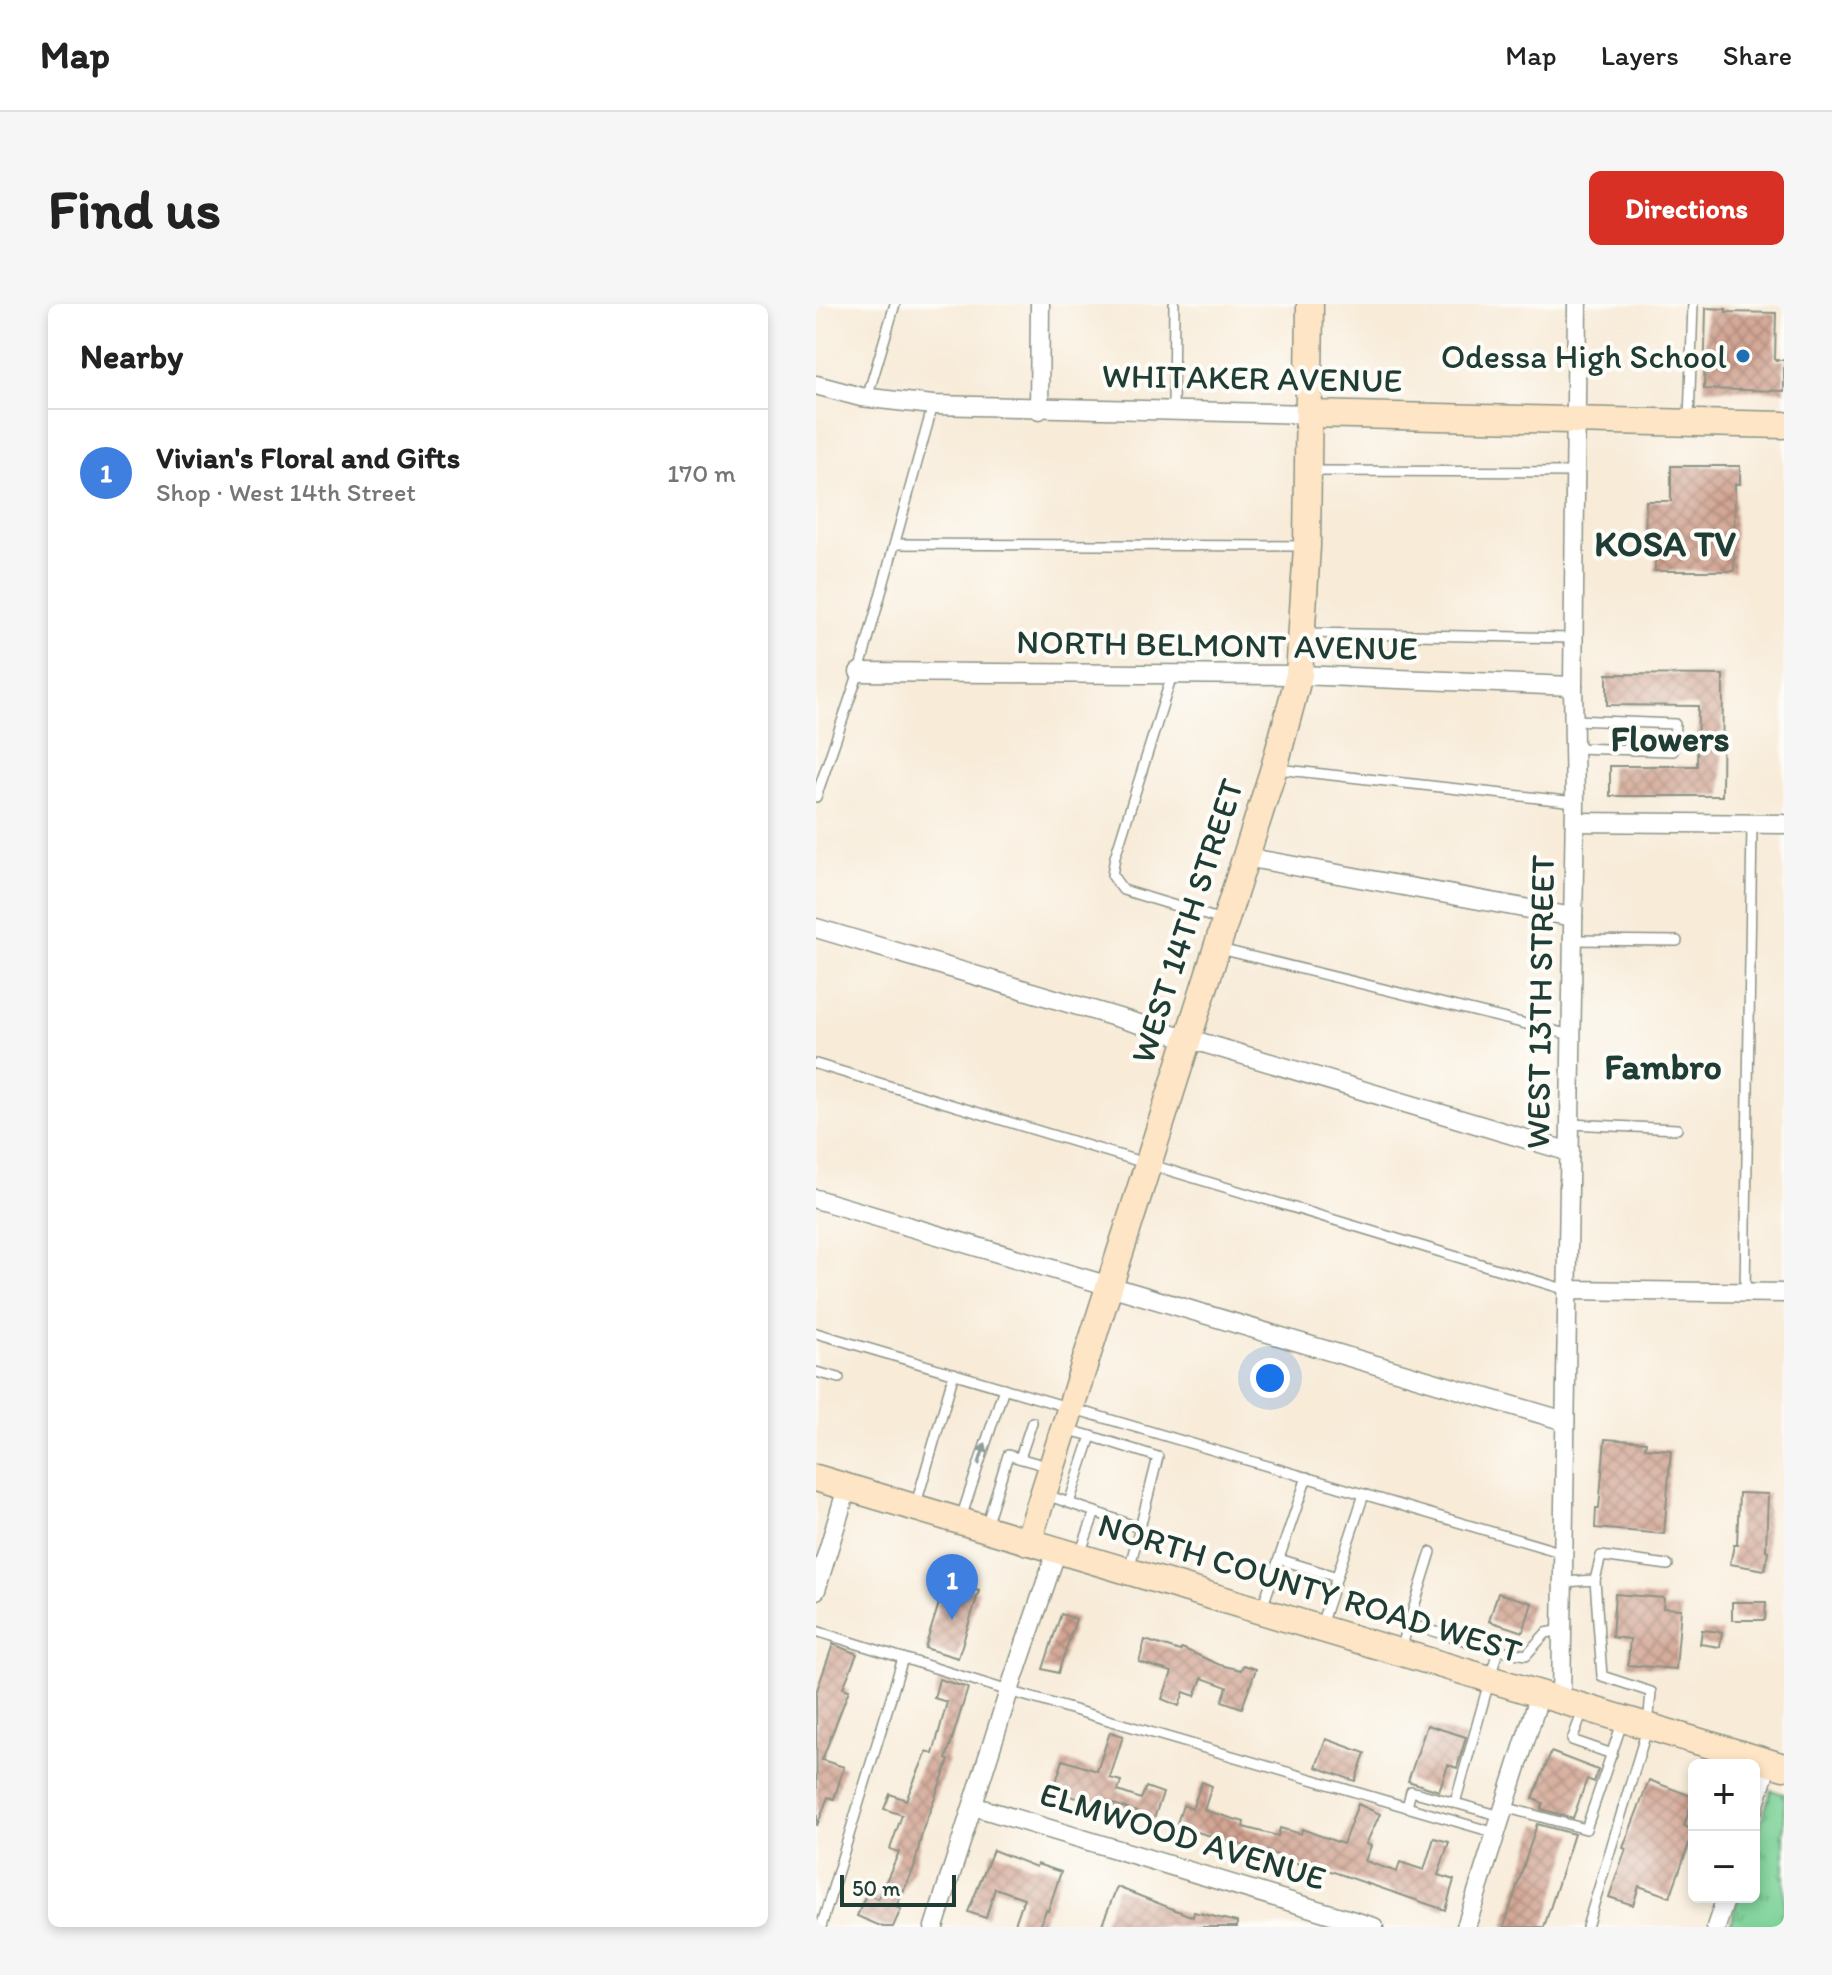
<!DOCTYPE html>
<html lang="en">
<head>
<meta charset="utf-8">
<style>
	:root { --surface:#fff; --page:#f6f6f6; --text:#222; --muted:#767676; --line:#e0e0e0; --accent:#d93025 }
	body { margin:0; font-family:Itim,sans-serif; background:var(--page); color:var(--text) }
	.controls { position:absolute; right:24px; bottom:24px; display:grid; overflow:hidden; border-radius:12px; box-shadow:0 4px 12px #0003 }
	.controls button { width:72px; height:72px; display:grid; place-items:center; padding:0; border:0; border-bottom:2px solid var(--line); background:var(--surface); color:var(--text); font:40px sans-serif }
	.scale { position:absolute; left:24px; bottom:20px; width:116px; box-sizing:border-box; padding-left:8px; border:4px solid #1f3d34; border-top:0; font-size:22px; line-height:28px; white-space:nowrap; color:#1f3d34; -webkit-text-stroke:6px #fdfcf7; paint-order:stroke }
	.you { position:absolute; left:454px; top:1074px; width:28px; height:28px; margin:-20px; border:6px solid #fff; border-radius:50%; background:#1a73e8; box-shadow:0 0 0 12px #1a73e833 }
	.badge { display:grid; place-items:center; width:52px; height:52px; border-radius:50%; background:var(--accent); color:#fff; font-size:26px; font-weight:700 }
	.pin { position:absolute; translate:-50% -66px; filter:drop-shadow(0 2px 4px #0008) }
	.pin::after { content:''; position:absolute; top:42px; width:28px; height:24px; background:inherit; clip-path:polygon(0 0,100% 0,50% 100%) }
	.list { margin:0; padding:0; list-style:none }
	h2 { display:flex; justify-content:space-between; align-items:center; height:104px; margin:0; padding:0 32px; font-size:34px }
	h2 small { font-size:26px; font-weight:400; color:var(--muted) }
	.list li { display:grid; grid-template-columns:52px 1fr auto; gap:24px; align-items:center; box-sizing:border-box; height:128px; padding:0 32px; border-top:2px solid var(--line) }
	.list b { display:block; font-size:30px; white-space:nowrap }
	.list p { margin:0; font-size:26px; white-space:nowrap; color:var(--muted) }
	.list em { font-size:26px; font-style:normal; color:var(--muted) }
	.map { position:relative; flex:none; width:968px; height:1623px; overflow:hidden; border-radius:12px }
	header { display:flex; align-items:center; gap:48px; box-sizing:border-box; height:112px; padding:0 40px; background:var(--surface); border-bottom:2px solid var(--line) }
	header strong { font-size:38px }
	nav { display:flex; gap:44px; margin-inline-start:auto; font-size:28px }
	.intro { display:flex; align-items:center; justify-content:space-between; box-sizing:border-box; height:192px; padding:0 48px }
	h1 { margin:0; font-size:56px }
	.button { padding:20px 36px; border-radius:12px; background:var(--accent); color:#fff; font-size:28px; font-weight:700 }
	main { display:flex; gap:48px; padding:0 48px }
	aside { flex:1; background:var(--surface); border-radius:12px; box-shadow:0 4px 12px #0003 }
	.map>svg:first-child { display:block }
	.park { fill:url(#park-tufts); stroke:#4c8664; stroke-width:2 }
	.building { fill:url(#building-cross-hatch) }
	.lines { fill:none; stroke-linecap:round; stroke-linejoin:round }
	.lane-casing { stroke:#8c9486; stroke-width:12 }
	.street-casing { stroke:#8c9486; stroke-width:21 }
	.secondary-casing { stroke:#8c9486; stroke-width:29 }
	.lane { stroke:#fff; stroke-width:9 }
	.street { stroke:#fff; stroke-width:18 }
	.secondary { stroke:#fde5c5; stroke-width:26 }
	.oneway { fill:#8f9e9a }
	.poi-dot { fill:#1f6fb2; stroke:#fdfcf7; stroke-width:3 }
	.labels { text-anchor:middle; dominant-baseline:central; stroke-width:8; stroke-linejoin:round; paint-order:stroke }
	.poi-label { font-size:34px; fill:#1f3d34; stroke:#fdfcf7; text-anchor:end }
	.street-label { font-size:34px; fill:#1f3d34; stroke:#fdfcf7 }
	.neighbourhood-label { font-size:36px; font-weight:bold; fill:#1f3d34; stroke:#fdfcf7 }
</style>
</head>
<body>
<header>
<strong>Map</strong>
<nav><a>Map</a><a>Layers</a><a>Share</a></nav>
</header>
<div class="intro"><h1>Find us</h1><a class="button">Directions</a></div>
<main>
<aside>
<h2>Nearby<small></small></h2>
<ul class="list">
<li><span class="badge" style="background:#3f7fe0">1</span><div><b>Vivian's Floral and Gifts</b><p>Shop · West 14th Street</p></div><em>170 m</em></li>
</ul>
</aside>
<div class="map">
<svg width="968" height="1623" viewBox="0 0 968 1623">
	<defs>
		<pattern id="park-tufts" width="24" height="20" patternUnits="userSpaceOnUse" patternTransform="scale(2)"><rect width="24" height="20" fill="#79d095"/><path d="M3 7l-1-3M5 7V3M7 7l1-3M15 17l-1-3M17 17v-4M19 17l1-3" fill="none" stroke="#63aa7a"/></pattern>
		<pattern id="building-cross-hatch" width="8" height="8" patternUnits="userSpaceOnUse" patternTransform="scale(2)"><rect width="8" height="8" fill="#d1a290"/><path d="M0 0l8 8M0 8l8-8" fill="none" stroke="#a98576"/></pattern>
	</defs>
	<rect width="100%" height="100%" fill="#fdfcf7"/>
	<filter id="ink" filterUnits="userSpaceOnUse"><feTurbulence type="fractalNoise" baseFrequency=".0125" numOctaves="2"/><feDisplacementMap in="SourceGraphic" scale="16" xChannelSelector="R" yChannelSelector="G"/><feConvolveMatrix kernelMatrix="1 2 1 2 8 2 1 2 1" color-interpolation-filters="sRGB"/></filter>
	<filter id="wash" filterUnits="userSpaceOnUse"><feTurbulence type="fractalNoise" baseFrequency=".006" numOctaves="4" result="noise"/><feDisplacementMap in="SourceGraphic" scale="32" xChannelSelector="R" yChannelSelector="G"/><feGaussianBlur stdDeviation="1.8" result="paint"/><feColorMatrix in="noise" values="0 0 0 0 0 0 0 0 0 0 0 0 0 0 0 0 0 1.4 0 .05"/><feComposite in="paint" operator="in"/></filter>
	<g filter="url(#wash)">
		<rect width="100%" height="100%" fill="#f8ebd8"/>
		<!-- park -->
		<polygon class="park" points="955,1486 968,1490 968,1623 913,1623 922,1593 938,1593 938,1542"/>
		<g id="blocks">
			<!-- building -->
			<g class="building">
				<polygon points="890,4 910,5 910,8 960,9 959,56 968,56 968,87 888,85"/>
				<polygon points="855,162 924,162 924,180 919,180 918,267 839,267 839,245 829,245 830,197 855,197"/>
				<polygon points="791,370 907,371 906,492 794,492 794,462 881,462 882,402 791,401"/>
				<polygon points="789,1135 830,1138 829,1144 855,1146 848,1230 779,1224 780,1204 783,1204"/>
				<polygon points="923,1189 952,1190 950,1246 952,1247 949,1266 914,1260 918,1241 921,1241"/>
				<polygon points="130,1277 163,1287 142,1354 109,1344"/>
				<polygon points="682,1289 716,1299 707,1328 673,1317"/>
				<polygon points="799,1290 848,1294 847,1304 865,1305 860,1365 812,1361 814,1335 796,1333"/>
				<polygon points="916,1298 950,1298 949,1316 916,1316"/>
				<polygon points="245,1310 260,1315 242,1369 227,1365"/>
				<polygon points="886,1326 906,1328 904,1343 884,1340"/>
				<polygon points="329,1336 364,1347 366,1344 404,1361 425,1366 427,1361 440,1365 426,1404 406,1397 411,1383 386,1374 379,1392 368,1388 363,1402 346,1395 356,1368 323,1358"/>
				<polygon points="17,1340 41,1350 27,1384 33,1386 6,1456 28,1463 18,1495 12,1493 1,1522 0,1389"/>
				<polygon points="123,1375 152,1384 130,1455 133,1456 107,1525 98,1564 80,1603 85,1605 77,1623 67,1623 41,1612 50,1590 62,1595 83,1548 74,1545 86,1511 68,1505 74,1490 90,1496 111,1447 117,1450 131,1398 118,1394"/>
				<polygon points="611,1421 650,1433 641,1464 632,1461 623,1487 592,1477"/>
				<polygon points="294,1428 307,1432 294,1474 305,1477 302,1487 325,1495 330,1483 347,1489 338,1514 298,1500 296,1504 237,1487 247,1456 281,1467"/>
				<polygon points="510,1435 549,1449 539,1477 500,1463"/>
				<polygon points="735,1448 782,1466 778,1478 771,1475 757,1514 725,1505 727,1499 717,1495"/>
				<polygon points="833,1476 878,1493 868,1522 878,1526 854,1593 823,1582 817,1601 793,1593 810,1545 807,1544"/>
				<polygon points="386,1478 396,1482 388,1506 428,1518 427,1523 462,1532 464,1524 485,1530 486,1525 527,1540 542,1500 564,1510 550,1540 555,1542 549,1557 581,1568 584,1558 608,1566 618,1534 633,1538 622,1571 638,1576 629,1606 506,1564 505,1568 475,1557 476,1555 360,1522 367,1501 376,1505"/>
				<polygon points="721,1520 758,1530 728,1623 688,1623"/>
				<polygon points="177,1546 220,1563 221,1560 245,1568 232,1607 230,1606 224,1623 198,1623 208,1594 179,1584 170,1614 152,1608"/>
				<polygon points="301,1583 377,1613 378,1608 421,1618 421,1623 285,1623"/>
			</g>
		</g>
	</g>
	<g filter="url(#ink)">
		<use href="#blocks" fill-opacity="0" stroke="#8c9486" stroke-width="2"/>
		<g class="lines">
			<!-- lane casing -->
			<g class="lane-casing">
				<g id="lane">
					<polyline points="51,94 79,0"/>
					<polyline points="357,108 358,0"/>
					<polyline points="873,116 877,0"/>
					<polyline points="495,167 759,168"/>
					<polyline points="79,240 488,242"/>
					<polyline points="489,329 757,334"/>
					<polyline points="356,371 299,553 296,571 307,586 406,616"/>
					<polyline points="758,416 859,420 857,447 758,444"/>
					<polyline points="461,465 759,498"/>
					<polyline points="0,493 43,368 117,101"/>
					<polyline points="757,636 861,637"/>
					<polyline points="404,645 755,731"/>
					<polyline points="0,760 751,986"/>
					<polyline points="754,820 861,825"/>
					<polyline points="929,988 936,520"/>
					<polyline points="0,1029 747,1249"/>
					<polyline points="0,1068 23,1074"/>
					<polyline points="275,1132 342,1153 324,1224"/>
					<polyline points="204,1154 216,1118"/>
					<polyline points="231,1191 253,1199 275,1132 249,1125"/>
					<polyline points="253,1199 279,1208"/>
					<polyline points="100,1200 138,1069"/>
					<polyline points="145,1214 188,1084"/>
					<polyline points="170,1222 192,1151 234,1163"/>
					<polyline points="264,1250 279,1208 324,1224 313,1265"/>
					<polyline points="463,1255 521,1273"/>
					<polyline points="779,1276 785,1252 852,1261"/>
					<polyline points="747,1278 779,1276 786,1372 835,1388 832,1422 771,1623"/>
					<polyline points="446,1304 491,1173"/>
					<polyline points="593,1320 682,1346 710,1351 730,1329 746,1326"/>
					<polyline points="505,1321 548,1190"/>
					<polyline points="0,1327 193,1387 680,1529"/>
					<polyline points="585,1345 615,1248"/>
					<polyline points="682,1346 639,1499 685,1512"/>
					<polyline points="768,1404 756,1436 796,1450"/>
					<polyline points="591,1503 595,1487 639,1499"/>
					<polyline points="688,1503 770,1525 806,1419"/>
					<polyline points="5,1623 87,1354"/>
				</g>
			</g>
			<!-- street casing -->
			<g class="street-casing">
				<g id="street">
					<polyline points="0,81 45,93 117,101 493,110"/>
					<polyline points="223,106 224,0"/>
					<polyline points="43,368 483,371 757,382"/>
					<polyline points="759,518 968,520"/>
					<polyline points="429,553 757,613"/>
					<polyline points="0,624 754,848"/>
					<polyline points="0,895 749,1117"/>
					<polyline points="751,986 968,989"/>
					<polyline points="0,1286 31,1184"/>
					<polyline points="745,1396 759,498 757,382 761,0"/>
					<polyline points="157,1502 558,1623"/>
					<polyline points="938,1504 952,1458"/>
					<polyline points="118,1623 193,1387 241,1246"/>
					<polyline points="650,1623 724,1390"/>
					<polyline points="900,1623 910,1593"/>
				</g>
			</g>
			<!-- secondary casing -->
			<g class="secondary-casing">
				<g id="secondary">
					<polyline points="493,110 968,121"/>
					<polyline points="0,1174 968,1463"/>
					<polyline points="212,1238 458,464 483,371 491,242 494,0"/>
				</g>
			</g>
			<!-- lane -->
			<use href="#lane" class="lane"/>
			<!-- street -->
			<use href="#street" class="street"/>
			<!-- secondary -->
			<use href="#secondary" class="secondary"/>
		</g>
		<!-- one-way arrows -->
		<defs><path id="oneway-solid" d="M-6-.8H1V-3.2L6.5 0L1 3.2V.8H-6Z" transform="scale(2)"/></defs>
		<use class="oneway" href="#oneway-solid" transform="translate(166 1150) rotate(-72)"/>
	</g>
	<!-- markers -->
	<circle class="poi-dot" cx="927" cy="52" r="8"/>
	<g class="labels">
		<!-- poi labels -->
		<g class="poi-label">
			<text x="911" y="52">Odessa High School</text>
		</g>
		<!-- street labels -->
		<g class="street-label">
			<text transform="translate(436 74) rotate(1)">WHITAKER AVENUE</text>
			<text transform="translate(401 341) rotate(1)">NORTH BELMONT AVENUE</text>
			<text transform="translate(371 617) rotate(-72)">WEST 14TH STREET</text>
			<text transform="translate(724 698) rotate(-89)">WEST 13TH STREET</text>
			<text transform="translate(494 1284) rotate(17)">NORTH COUNTY ROAD WEST</text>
			<text transform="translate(367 1532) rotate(17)">ELMWOOD AVENUE</text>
		</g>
		<!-- neighbourhood labels -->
		<g class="neighbourhood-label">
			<text x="849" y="239">KOSA TV</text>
			<text x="854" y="434">Flowers</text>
			<text x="847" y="762">Fambro</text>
		</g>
	</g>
</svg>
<div class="controls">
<button>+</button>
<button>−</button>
</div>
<div class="scale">50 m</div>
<div class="you"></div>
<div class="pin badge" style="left:136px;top:1316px;background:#3f7fe0">1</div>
</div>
</main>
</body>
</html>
